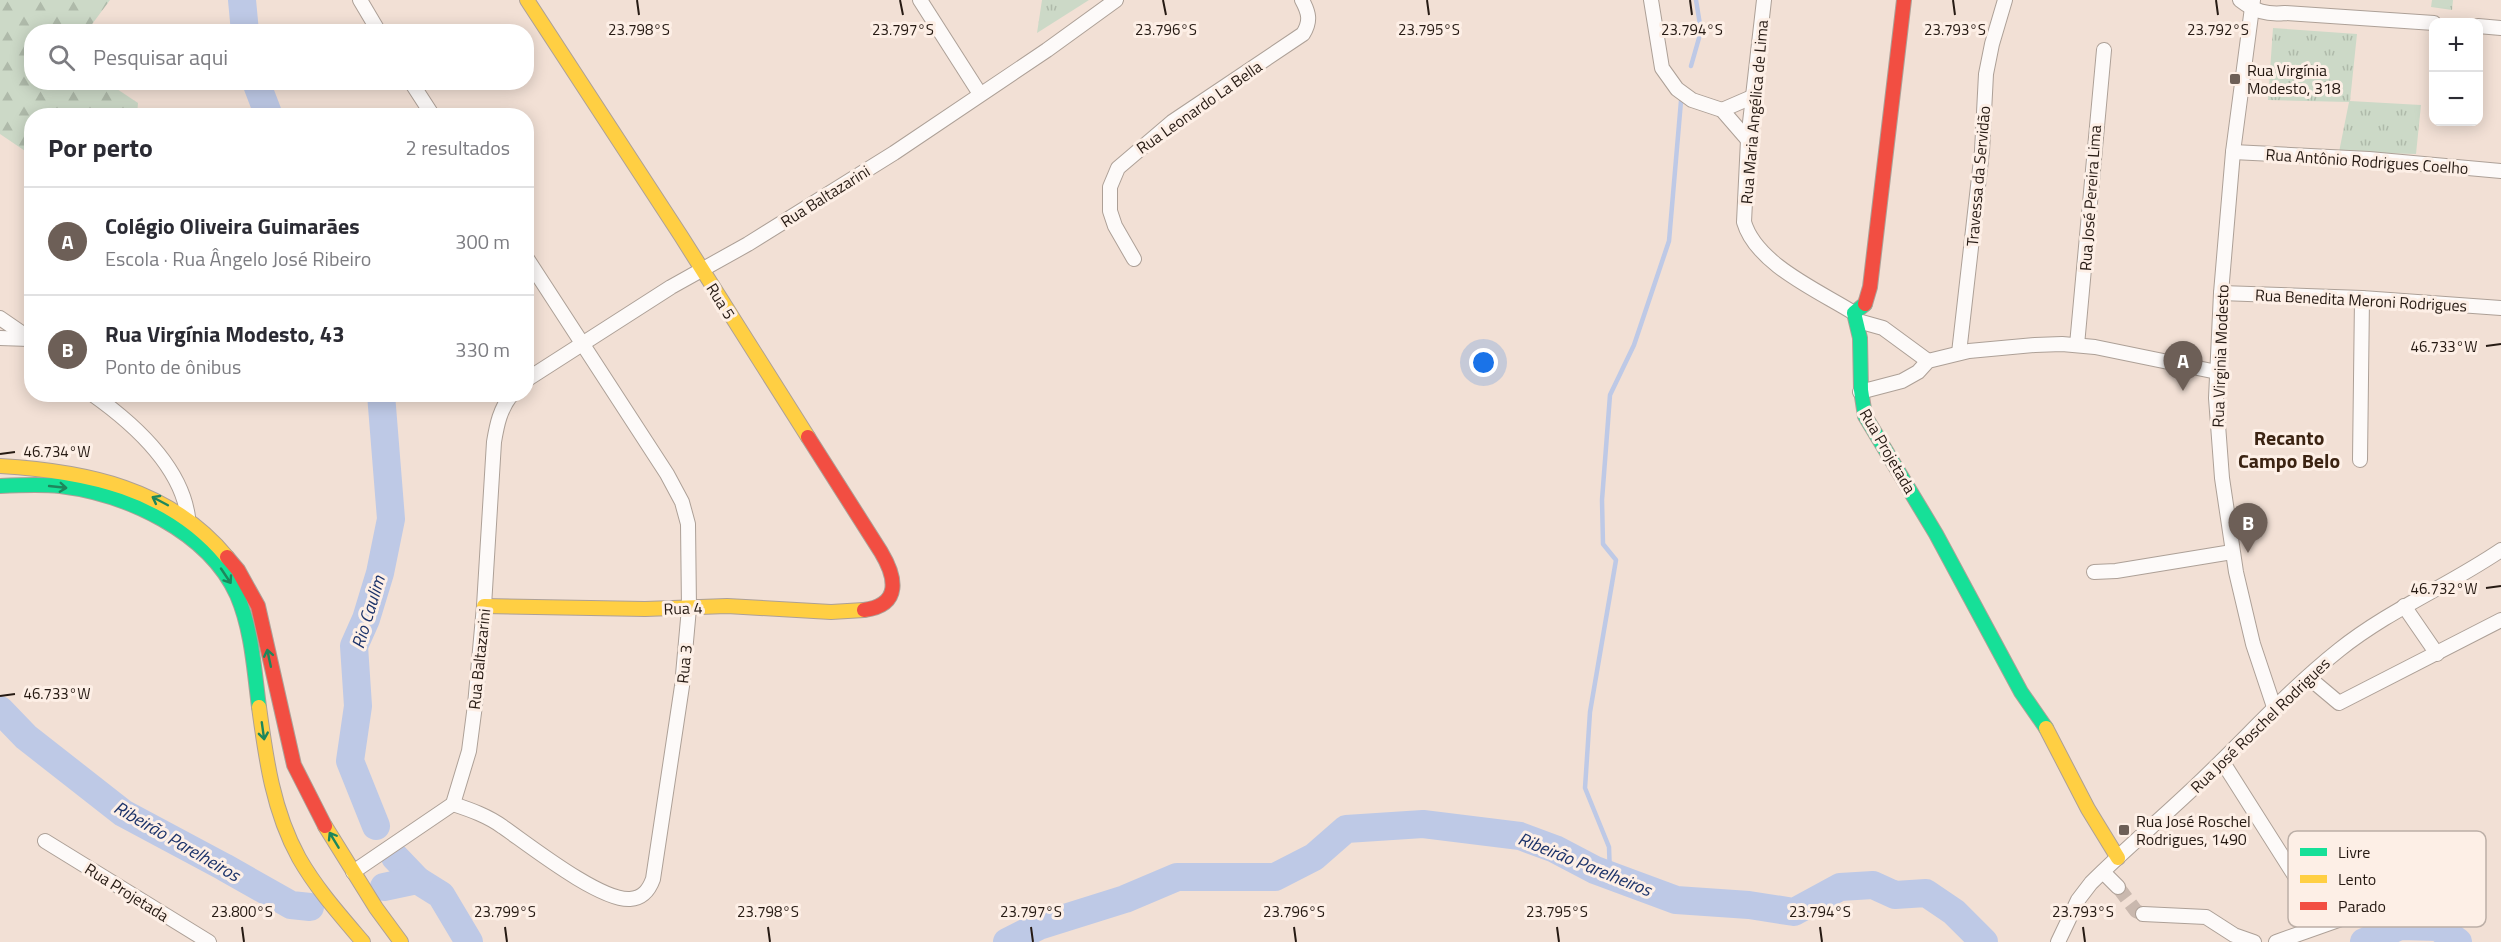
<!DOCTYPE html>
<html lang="pt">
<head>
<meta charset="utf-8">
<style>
	:root { --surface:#fff; --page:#f7f7f7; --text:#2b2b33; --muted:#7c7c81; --line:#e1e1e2; --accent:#6d5f57 }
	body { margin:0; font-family:"Titillium Web",sans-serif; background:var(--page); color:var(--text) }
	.controls { position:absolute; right:18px; top:18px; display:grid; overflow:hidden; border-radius:12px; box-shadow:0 3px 15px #0003 }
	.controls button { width:54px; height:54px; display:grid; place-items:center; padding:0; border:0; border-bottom:2px solid var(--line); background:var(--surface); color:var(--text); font:30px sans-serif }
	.you { position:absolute; left:1484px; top:363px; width:21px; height:21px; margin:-15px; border:4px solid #fff; border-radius:50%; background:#1a73e8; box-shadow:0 0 0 9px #1a73e833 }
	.badge { display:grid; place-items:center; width:39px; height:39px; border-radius:50%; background:var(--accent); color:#fff; font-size:20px; font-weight:700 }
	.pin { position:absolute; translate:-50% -50px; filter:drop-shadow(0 2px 3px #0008) }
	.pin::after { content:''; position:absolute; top:32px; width:21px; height:18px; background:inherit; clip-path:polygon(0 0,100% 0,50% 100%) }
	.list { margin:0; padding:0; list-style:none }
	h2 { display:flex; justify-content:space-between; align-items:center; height:78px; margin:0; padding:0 24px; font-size:26px }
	h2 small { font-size:20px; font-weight:400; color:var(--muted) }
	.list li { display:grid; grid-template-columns:39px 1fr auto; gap:18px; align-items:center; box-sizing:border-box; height:108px; padding:0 24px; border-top:2px solid var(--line) }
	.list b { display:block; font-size:22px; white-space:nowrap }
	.list p { margin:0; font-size:20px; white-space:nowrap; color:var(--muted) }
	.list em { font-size:20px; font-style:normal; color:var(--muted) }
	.icon { flex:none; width:33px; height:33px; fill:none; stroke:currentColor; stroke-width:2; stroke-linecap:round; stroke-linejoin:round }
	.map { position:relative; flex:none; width:2501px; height:942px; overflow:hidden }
	.search { position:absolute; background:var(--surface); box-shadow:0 3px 15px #0003; left:24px; top:24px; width:510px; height:66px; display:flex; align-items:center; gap:15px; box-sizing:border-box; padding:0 21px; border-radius:24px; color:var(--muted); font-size:22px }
	.panel { position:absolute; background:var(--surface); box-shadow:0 3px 15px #0003; left:24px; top:108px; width:510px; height:294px; border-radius:24px }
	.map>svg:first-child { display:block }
	.grass { fill:url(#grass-tufts) }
	.forest { fill:url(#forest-firs) }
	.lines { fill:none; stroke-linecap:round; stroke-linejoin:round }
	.stream { stroke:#bec9e6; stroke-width:4.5 }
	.river { stroke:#bec9e6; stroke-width:28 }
	.street-tunnel { stroke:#c9b8ae; stroke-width:14; stroke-dasharray:14 7; stroke-linecap:butt }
	.street-casing { stroke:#ada097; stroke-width:16 }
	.fast-casing { stroke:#ada097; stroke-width:16 }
	.slow-casing { stroke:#ada097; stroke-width:16 }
	.jam-casing { stroke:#ada097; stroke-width:16 }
	.street { stroke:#fdfaf9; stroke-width:14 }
	.fast { stroke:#16e098; stroke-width:14 }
	.slow { stroke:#ffcf43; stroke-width:14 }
	.jam { stroke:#f24e42; stroke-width:14 }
	.oneway { stroke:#1d875c }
	.ticks { fill:none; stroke:#261a13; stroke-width:2 }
	.poi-dot { fill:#6d5f57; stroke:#fdefe6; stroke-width:2 }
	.labels { text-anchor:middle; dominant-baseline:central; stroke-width:6; stroke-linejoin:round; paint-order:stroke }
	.poi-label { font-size:16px; fill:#261a13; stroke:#fdefe6; text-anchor:start }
	.street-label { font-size:16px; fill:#261a13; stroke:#fdefe6 }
	.water-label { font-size:18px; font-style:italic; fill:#1c336a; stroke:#fdefe6 }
	.quarter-label { font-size:20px; font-weight:bold; fill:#3b2312; stroke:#fdefe6 }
	.key { fill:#fdefe6; stroke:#bcafa7; stroke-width:1.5 }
	.key-label { font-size:16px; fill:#261a13 }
	.ticks-label { font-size:15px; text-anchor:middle; fill:#261a13; stroke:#fdefe6; stroke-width:6; stroke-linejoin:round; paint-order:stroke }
</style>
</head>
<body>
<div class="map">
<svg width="2501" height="942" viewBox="0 0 2501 942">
	<defs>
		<pattern id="grass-tufts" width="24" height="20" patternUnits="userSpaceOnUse" patternTransform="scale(1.5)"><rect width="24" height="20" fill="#ccd9c7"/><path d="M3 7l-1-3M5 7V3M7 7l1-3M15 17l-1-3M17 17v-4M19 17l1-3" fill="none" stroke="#afbaaa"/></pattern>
		<pattern id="forest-firs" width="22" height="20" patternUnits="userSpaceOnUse" patternTransform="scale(1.5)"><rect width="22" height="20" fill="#ccd9c7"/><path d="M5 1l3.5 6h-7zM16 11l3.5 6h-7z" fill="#afbaaa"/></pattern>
	</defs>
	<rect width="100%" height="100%" fill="#f2e0d5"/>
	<!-- grass -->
	<g class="grass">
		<polygon points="1042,0 1089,0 1037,33"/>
		<polygon points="2432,0 2453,0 2452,10 2431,7"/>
		<polygon points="2273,28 2357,34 2350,101 2421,105 2416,154 2339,152 2349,102 2268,100"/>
	</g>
	<!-- forest -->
	<polygon class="forest" points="0,0 110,0 87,31 32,32 32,82 108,83 138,103 137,115 32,116 31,155 0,134"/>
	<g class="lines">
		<!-- stream -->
		<g class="stream">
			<polyline points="1691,66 1701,31 1696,0"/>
			<polyline points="1610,875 1609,847 1585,788 1590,712 1616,560 1603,544 1602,500 1610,395 1634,345 1669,241 1681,101"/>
		</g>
		<!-- river -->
		<g class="river">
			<polyline points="242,0 245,32"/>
			<polyline points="256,82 269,116"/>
			<polyline points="0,710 26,737 123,813 224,867 291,905 310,907"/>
			<polyline points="376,826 350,761 358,706 354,646 366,619 380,573 391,519 381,394"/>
			<polyline points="395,857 417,880 441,895 469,942"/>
			<polyline points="384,887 417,880"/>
			<polyline points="1007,942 1039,926 1125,899 1177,877 1275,877 1314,857 1346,829 1423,824 1520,836 1555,849 1595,870 1676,900 1749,905 1794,912 1840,887 1873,885 1895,895 1926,893 1954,912 1984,942"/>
			<polyline points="2364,942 2400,926 2438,927 2458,942"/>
		</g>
		<!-- street-tunnel -->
		<polyline class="street-tunnel" points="2118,887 2136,911 2143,914"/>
		<!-- street casing -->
		<g class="street-casing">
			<g id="street">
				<polyline points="360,0 379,32"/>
				<polyline points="920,0 980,94"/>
				<polyline points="1651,0 1662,68 1677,89 1692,100 1722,110 1748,140"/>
				<path d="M 1764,0 L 1748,140 L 1744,222 C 1756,264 1819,291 1854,313"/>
				<path d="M 2240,0 C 2254,11 2267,15 2285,13 L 2434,23"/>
				<polyline points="2253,0 2233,152 2221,293 2216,398 2222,478 2236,572 2253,644 2274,707"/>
				<polyline points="2478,26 2501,28"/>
				<polyline points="411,82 433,116"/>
				<polyline points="1722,110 1752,97"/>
				<polyline points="2233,152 2369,159 2501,171"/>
				<path d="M 1134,259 L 1115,226 L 1110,211 L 1110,187 L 1118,168 L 1172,122 L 1303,34 C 1311,21 1309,13 1302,0"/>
				<polyline points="2221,293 2362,298 2501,308"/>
				<polyline points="0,318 32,340"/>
				<polyline points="1858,321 1883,328 1928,361"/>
				<polyline points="0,338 29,339"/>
				<polyline points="2077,345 2104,50"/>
				<polyline points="1959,353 1982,151 1986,74 1992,44 2005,0"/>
				<polyline points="526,380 671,287 748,244 894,153 1047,50 1116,0"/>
				<polyline points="1860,392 1902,381 1918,372 1928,361 1969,351 2035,345 2062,344 2095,347 2217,372"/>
				<path d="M 92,394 C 133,423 181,465 188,517"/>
				<polyline points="2360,460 2362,298"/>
				<polyline points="2094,572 2116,571 2232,552"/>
				<polyline points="2404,606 2437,654"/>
				<polyline points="2308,677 2339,703 2501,620"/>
				<polyline points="2222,761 2305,892"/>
				<path d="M 453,804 C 471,810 488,816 503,827 C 529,845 600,901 630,899 C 643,898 649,890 653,879 L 682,686 L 689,608 L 688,524 L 682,502 L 667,474 L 526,257"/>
				<polyline points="45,841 209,942"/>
				<path d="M 353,872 L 453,804 L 469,751 L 475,705 L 484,606 L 494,442 C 497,424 500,409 512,394"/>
				<polyline points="2103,872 2118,887"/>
				<polyline points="2143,914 2206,917 2234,935 2254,942"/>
				<path d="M 2058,942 L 2078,900 L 2091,883 C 2127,847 2167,814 2204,778 C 2249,735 2290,689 2339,650 C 2389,610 2448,586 2501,550"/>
				<polyline points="2276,942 2350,916 2421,870"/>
			</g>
		</g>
		<!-- fast casing -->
		<g class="fast-casing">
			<g id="fast">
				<polyline points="1865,304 1854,313 1860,338 1861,390 1865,416 1936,534 2021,692 2046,728"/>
				<path d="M 0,486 C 20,485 40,484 60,486 C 126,494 208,531 237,595 C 252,630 254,669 259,707"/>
			</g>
		</g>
		<!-- slow casing -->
		<g class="slow-casing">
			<g id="slow">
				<polyline points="527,0 681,236 808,437"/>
				<path d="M 0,466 C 85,471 170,488 227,557"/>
				<polyline points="484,606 645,609 727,606 831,612 864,610"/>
				<path d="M 259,707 C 266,759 273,811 299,858 C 316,888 340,915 363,942"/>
				<polyline points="2046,728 2088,809 2118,858"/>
				<polyline points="325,826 376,908 401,942"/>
			</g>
		</g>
		<!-- jam casing -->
		<g class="jam-casing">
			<g id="jam">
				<polyline points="1865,304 1870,287 1904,0"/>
				<path d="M 808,437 L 881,552 C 896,577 902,605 864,610"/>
				<polyline points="227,557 238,570 258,606 294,765 325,826"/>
			</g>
		</g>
		<!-- street -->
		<use href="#street" class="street"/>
		<!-- fast -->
		<use href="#fast" class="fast"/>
		<!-- slow -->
		<use href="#slow" class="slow"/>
		<!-- jam -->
		<use href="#jam" class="jam"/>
	</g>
	<!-- one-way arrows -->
	<defs><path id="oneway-shaft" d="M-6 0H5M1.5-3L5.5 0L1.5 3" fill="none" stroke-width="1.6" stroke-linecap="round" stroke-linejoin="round" transform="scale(1.5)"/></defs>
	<g class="oneway">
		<use href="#oneway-shaft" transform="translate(58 487) rotate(6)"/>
		<use href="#oneway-shaft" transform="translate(160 501) rotate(-152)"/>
		<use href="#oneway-shaft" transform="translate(226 576) rotate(56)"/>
		<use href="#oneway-shaft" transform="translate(269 658) rotate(-102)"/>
		<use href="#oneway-shaft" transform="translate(263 731) rotate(82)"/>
		<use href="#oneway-shaft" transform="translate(334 840) rotate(-121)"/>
	</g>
	<!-- ticks -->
	<path class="ticks" d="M 637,0 L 639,15M 900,0 L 903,15M 1163,0 L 1166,15M 1427,0 L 1429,15M 1690,0 L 1692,15M 1953,0 L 1955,15M 2216,0 L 2218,15M 2486,346 L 2501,344M 0,454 L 15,452M 2486,588 L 2501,586M 0,696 L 15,694M 242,927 L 244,942M 505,927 L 507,942M 768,927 L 770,942M 1031,927 L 1033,942M 1294,927 L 1296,942M 1557,927 L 1559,942M 1820,927 L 1822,942M 2083,927 L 2085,942"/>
	<!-- markers -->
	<g class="poi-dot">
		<rect x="2229" y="73" width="12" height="12" rx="3"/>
		<rect x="2118" y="824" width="12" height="12" rx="3"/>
	</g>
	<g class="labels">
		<!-- poi labels -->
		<g class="poi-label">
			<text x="2247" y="70">Rua Virgínia<tspan x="2247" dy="18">Modesto, 318</tspan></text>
			<text x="2136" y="821">Rua José Roschel<tspan x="2136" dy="18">Rodrigues, 1490</tspan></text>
		</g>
		<!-- street labels -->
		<g class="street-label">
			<text transform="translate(1199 107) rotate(-35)">Rua Leonardo La Bella</text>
			<text transform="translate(1754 112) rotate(-85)">Rua Maria Angélica de Lima</text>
			<text transform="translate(2367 161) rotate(4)">Rua Antônio Rodrigues Coelho</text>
			<text transform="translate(1978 176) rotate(-85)">Travessa da Servidão</text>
			<text transform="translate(825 196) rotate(-32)">Rua Baltazarini</text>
			<text transform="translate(2090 198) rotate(-86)">Rua José Pereira Lima</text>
			<text transform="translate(2361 300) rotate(3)">Rua Benedita Meroni Rodrigues</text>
			<text transform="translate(721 301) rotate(58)">Rua 5</text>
			<text transform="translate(2220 356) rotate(-88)">Rua Virginia Modesto</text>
			<text transform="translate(1888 451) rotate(60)">Rua Projetada</text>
			<text transform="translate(683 608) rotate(-2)">Rua 4</text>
			<text transform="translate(479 659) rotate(-84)">Rua Baltazarini</text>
			<text transform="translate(684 664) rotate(-84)">Rua 3</text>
			<text transform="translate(2260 725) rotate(-44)">Rua José Roschel Rodrigues</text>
			<text transform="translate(127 892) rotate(32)">Rua Projetada</text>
		</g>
		<!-- water labels -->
		<g class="water-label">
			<text transform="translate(368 612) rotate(-73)">Rio Caulim</text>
			<text transform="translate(177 841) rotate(30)">Ribeirão Parelheiros</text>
			<text transform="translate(1585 864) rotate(22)">Ribeirão Parelheiros</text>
		</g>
		<!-- quarter labels -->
		<g class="quarter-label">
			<text x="2289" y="437">Recanto<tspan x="2289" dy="23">Campo Belo</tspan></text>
		</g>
	</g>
	<!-- legend -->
	<rect x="2288" y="831" width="198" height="96" rx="9" class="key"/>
	<rect x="2300" y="848" width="27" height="8" fill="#16e098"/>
	<rect x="2300" y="875" width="27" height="8" fill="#ffcf43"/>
	<rect x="2300" y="902" width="27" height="8" fill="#f24e42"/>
	<g class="key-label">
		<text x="2338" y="858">Livre</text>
		<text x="2338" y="885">Lento</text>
		<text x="2338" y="912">Parado</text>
	</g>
	<g class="ticks-label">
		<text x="639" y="35">23.798°S</text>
		<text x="903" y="35">23.797°S</text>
		<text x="1166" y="35">23.796°S</text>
		<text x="1429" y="35">23.795°S</text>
		<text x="1692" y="35">23.794°S</text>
		<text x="1955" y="35">23.793°S</text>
		<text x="2218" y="35">23.792°S</text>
		<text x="2444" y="352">46.733°W</text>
		<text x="57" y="457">46.734°W</text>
		<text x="2444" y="594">46.732°W</text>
		<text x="57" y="699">46.733°W</text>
		<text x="242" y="917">23.800°S</text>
		<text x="505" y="917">23.799°S</text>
		<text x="768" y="917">23.798°S</text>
		<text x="1031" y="917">23.797°S</text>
		<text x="1294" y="917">23.796°S</text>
		<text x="1557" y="917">23.795°S</text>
		<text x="1820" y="917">23.794°S</text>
		<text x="2083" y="917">23.793°S</text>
	</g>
</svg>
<div class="controls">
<button>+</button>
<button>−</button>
</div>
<div class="you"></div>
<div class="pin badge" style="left:2183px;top:391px">A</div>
<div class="pin badge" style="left:2248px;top:553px">B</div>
<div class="search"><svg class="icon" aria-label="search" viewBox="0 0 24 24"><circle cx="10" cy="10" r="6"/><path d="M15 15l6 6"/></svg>Pesquisar aqui</div>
<section class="panel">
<h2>Por perto<small>2 resultados</small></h2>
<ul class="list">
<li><span class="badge">A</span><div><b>Colégio Oliveira Guimarães</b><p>Escola · Rua Ângelo José Ribeiro</p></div><em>300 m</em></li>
<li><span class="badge">B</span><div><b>Rua Virgínia Modesto, 43</b><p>Ponto de ônibus</p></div><em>330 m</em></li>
</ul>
</section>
</div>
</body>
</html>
